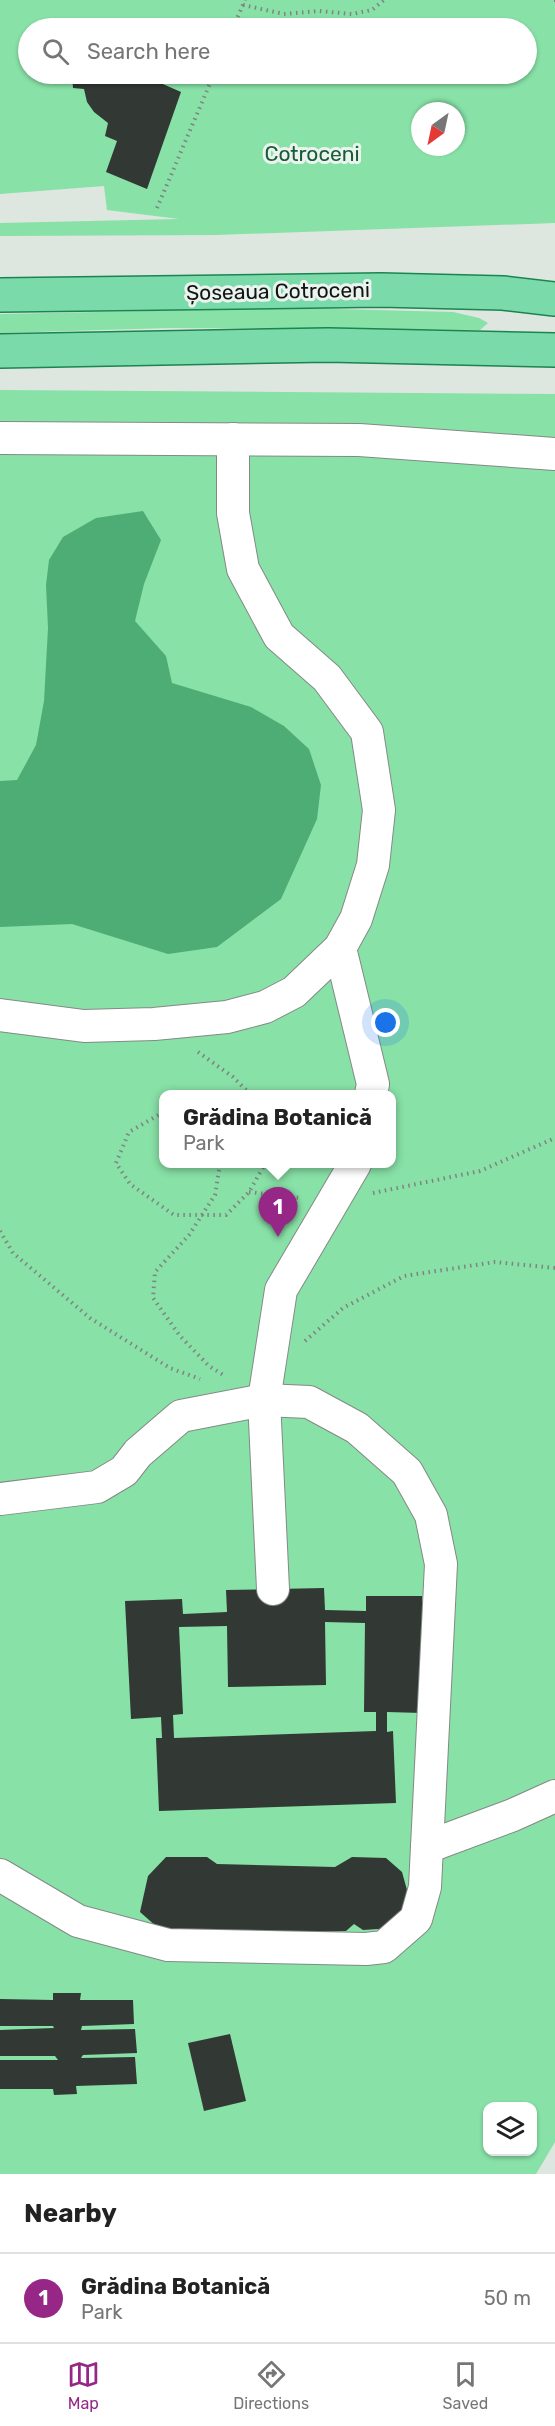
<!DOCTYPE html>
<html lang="en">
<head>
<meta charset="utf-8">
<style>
	:root { --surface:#fff; --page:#f6f6f6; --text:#222; --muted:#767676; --line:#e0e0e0; --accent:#972787 }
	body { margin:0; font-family:Rubik,sans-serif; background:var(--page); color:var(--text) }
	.controls { position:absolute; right:18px; bottom:18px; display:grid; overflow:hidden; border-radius:12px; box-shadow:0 2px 4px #0004 }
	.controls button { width:54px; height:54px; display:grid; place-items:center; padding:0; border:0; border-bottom:2px solid var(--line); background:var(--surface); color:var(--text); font:30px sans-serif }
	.compass { position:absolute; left:411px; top:102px; width:54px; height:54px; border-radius:50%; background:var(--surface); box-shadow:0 2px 4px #0004; rotate:213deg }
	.you { position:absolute; left:386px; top:1023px; width:21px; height:21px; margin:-15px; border:4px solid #fff; border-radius:50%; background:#1a73e8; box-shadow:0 0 0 9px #1a73e833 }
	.badge { display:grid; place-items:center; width:39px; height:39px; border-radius:50%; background:var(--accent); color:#fff; font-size:20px; font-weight:700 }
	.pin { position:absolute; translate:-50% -50px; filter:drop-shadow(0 2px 3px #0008) }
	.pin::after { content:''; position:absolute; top:32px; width:21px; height:18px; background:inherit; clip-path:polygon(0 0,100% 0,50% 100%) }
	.popup { position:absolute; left:159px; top:1090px; width:237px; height:78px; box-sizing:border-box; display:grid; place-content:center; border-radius:12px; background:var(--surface); filter:drop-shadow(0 2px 4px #0005); font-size:20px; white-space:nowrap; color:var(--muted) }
	.popup b { font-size:22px; color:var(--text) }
	.popup::after { content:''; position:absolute; left:50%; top:100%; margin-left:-12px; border:12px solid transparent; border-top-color:var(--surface) }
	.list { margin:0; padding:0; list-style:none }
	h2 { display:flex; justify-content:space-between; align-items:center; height:78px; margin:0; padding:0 24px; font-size:26px }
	h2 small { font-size:20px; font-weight:400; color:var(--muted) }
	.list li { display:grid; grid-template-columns:39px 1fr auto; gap:18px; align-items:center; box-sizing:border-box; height:90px; padding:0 24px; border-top:2px solid var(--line) }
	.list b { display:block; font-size:22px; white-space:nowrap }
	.list p { margin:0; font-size:20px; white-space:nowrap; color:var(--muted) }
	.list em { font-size:20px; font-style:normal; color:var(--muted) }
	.icon { flex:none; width:33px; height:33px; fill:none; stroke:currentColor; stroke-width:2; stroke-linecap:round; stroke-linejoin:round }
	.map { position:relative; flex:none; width:555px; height:2174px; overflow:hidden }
	.search { position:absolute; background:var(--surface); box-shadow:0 2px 4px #0004; left:18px; right:18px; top:18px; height:66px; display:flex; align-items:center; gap:15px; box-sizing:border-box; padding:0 21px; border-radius:33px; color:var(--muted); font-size:22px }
	.sheet { height:168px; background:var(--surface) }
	nav { display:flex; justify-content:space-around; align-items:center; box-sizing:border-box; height:84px; border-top:2px solid var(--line); background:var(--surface); font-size:16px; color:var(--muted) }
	nav a { display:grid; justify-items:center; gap:3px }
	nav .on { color:var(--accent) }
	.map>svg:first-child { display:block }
	.green { fill:#88e1a7; fill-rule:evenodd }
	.water { fill:#4ead74 }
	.building { fill:#323833; fill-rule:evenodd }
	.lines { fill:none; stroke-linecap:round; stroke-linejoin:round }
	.minor-casing { stroke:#838a85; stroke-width:34 }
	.major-casing { stroke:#1b844f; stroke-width:36 }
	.path { stroke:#7e8580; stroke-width:4; stroke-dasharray:1.5 4.5; stroke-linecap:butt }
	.minor { stroke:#fff; stroke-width:32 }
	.major { stroke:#7adaa9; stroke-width:33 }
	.labels { text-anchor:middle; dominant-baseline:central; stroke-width:6; stroke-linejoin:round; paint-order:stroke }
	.park-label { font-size:21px; fill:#185d37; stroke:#eaf3ed }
	.street-label { font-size:21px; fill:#111412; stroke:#eaf3ed }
</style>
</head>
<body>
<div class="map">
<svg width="555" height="2174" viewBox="0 0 555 2174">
	<rect width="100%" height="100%" fill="#dde6df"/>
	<!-- green -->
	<g class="green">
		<path d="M 0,0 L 555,0 L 555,223 L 217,235 L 0,236 L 0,223 L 179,219 L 107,210 L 104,186 L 0,194 ZM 28,28 L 526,28 L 526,74 L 28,74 ZM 420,111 L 456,111 L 456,147 L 420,147 Z"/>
		<polygon points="298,308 453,312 479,318 488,323 480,330 170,328 0,333 0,314"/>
		<path d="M 0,390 L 555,394 L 555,2142 L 536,2174 L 0,2174 ZM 164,1094 L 392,1094 L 392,1164 L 164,1164 ZM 488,2106 L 532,2106 L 532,2152 L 488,2152 Z"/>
	</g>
	<!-- water -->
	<polygon class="water" points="143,511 161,540 144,584 135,621 166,656 172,683 251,707 284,726 309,749 321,785 317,819 281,899 217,947 168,954 72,924 0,927 0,781 17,780 36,745 44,701 48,628 46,585 49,560 63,537 96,518"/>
	<!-- building -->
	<g class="building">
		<polygon points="72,74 156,74 156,81 181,92 147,189 106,172 117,141 105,136 108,123 94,112 87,102 84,89 73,88"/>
		<path d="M 324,1588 L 325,1610 L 366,1611 L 366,1596 L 422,1596 L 422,1713 L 387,1712 L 387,1732 L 393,1731 L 396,1803 L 159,1811 L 156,1738 L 162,1738 L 161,1717 L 131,1719 L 125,1601 L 182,1599 L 183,1614 L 227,1612 L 226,1590 ZM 325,1622 L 365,1623 L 364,1712 L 376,1712 L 376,1731 L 174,1738 L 173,1715 L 183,1714 L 179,1627 L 227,1626 L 228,1687 L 326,1685 Z"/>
		<polygon points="166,1857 207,1857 217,1864 335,1867 352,1857 386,1858 402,1872 407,1890 404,1915 393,1928 363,1930 354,1924 346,1931 212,1935 207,1929 200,1936 165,1934 140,1912 148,1876"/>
		<polygon points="53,1993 81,1993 80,2000 133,2000 134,2024 82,2026 81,2030 135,2029 137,2053 83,2055 81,2058 135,2057 137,2084 76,2086 77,2094 54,2095 53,2089 0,2089 0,2060 58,2060 55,2056 0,2056 0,2030 54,2028 53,2026 0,2026 0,1999 53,2000"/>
		<polygon points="230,2034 246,2101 204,2111 188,2043"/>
	</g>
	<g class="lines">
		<!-- minor casing -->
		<g class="minor-casing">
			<g id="minor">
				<polyline points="0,438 359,440 555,454"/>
				<polyline points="340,948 373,1084 371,1094"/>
				<polyline points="0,1015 84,1026 154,1024 227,1017 265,1007 294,992 340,948 356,919 373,865 379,810 367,732 327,678 279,636 243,569 233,513 233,439"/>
				<polyline points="0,1499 97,1487 124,1471 138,1453 181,1416 264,1400 309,1402 357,1428 407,1472 431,1515 441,1564 425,1887 416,1919 384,1947 366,1949 168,1945 78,1921 0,1875"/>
				<polyline points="273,1589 264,1400 281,1290 355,1164"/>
				<polyline points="427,1847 513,1815 555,1796"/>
			</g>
		</g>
		<!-- major casing -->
		<g class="major-casing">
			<g id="major">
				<polyline points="0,295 381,290 503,293 555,299"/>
				<polyline points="0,351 328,345 555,350"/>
			</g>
		</g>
		<!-- path -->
		<g class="path">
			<polyline points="554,0 555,0"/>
			<polyline points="243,5 284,14 319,11 352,14 372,10 384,0"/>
			<polyline points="233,28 245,0"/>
			<polyline points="157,208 214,74"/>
			<polyline points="198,1052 233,1077 250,1094"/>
			<polyline points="164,1115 160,1114 129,1132 116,1163 130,1184 174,1215 226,1215 249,1192 265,1164"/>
			<polyline points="220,1164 215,1195 189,1235 155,1272 153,1298 180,1336 209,1366 225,1376"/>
			<polyline points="249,1192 301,1198"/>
			<polyline points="373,1193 480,1171 555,1138"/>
			<polyline points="0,1231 13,1253 90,1318 170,1368 200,1379"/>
			<polyline points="305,1341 343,1308 404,1276 495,1262 555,1268"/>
		</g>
		<!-- minor -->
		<use href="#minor" class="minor"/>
		<!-- major -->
		<use href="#major" class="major"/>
	</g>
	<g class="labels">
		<!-- park labels -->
		<g class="park-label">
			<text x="312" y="153">Cotroceni</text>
		</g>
		<!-- street labels -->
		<g class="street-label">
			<text transform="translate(278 291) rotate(-1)">Șoseaua Cotroceni</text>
		</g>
	</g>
</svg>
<div class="controls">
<button><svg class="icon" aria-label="layers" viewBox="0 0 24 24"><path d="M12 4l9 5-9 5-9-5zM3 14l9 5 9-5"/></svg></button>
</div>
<svg class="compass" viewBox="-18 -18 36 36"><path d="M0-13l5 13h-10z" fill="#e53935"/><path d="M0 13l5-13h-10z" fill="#767676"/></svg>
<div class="you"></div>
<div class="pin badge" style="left:278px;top:1237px">1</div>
<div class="popup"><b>Grădina Botanică</b>Park</div>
<div class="search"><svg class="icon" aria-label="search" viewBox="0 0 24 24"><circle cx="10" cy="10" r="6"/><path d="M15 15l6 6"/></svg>Search here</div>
</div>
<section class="sheet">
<h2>Nearby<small></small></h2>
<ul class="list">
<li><span class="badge">1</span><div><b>Grădina Botanică</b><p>Park</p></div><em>50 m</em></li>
</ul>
</section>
<nav>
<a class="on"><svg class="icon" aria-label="map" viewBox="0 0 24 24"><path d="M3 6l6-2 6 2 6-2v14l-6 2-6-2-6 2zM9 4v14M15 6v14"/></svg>Map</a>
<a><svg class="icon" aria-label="directions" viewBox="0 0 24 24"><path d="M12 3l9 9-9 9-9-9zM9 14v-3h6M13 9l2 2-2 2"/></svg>Directions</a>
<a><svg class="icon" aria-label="saved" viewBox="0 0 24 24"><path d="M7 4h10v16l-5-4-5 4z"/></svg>Saved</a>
</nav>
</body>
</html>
